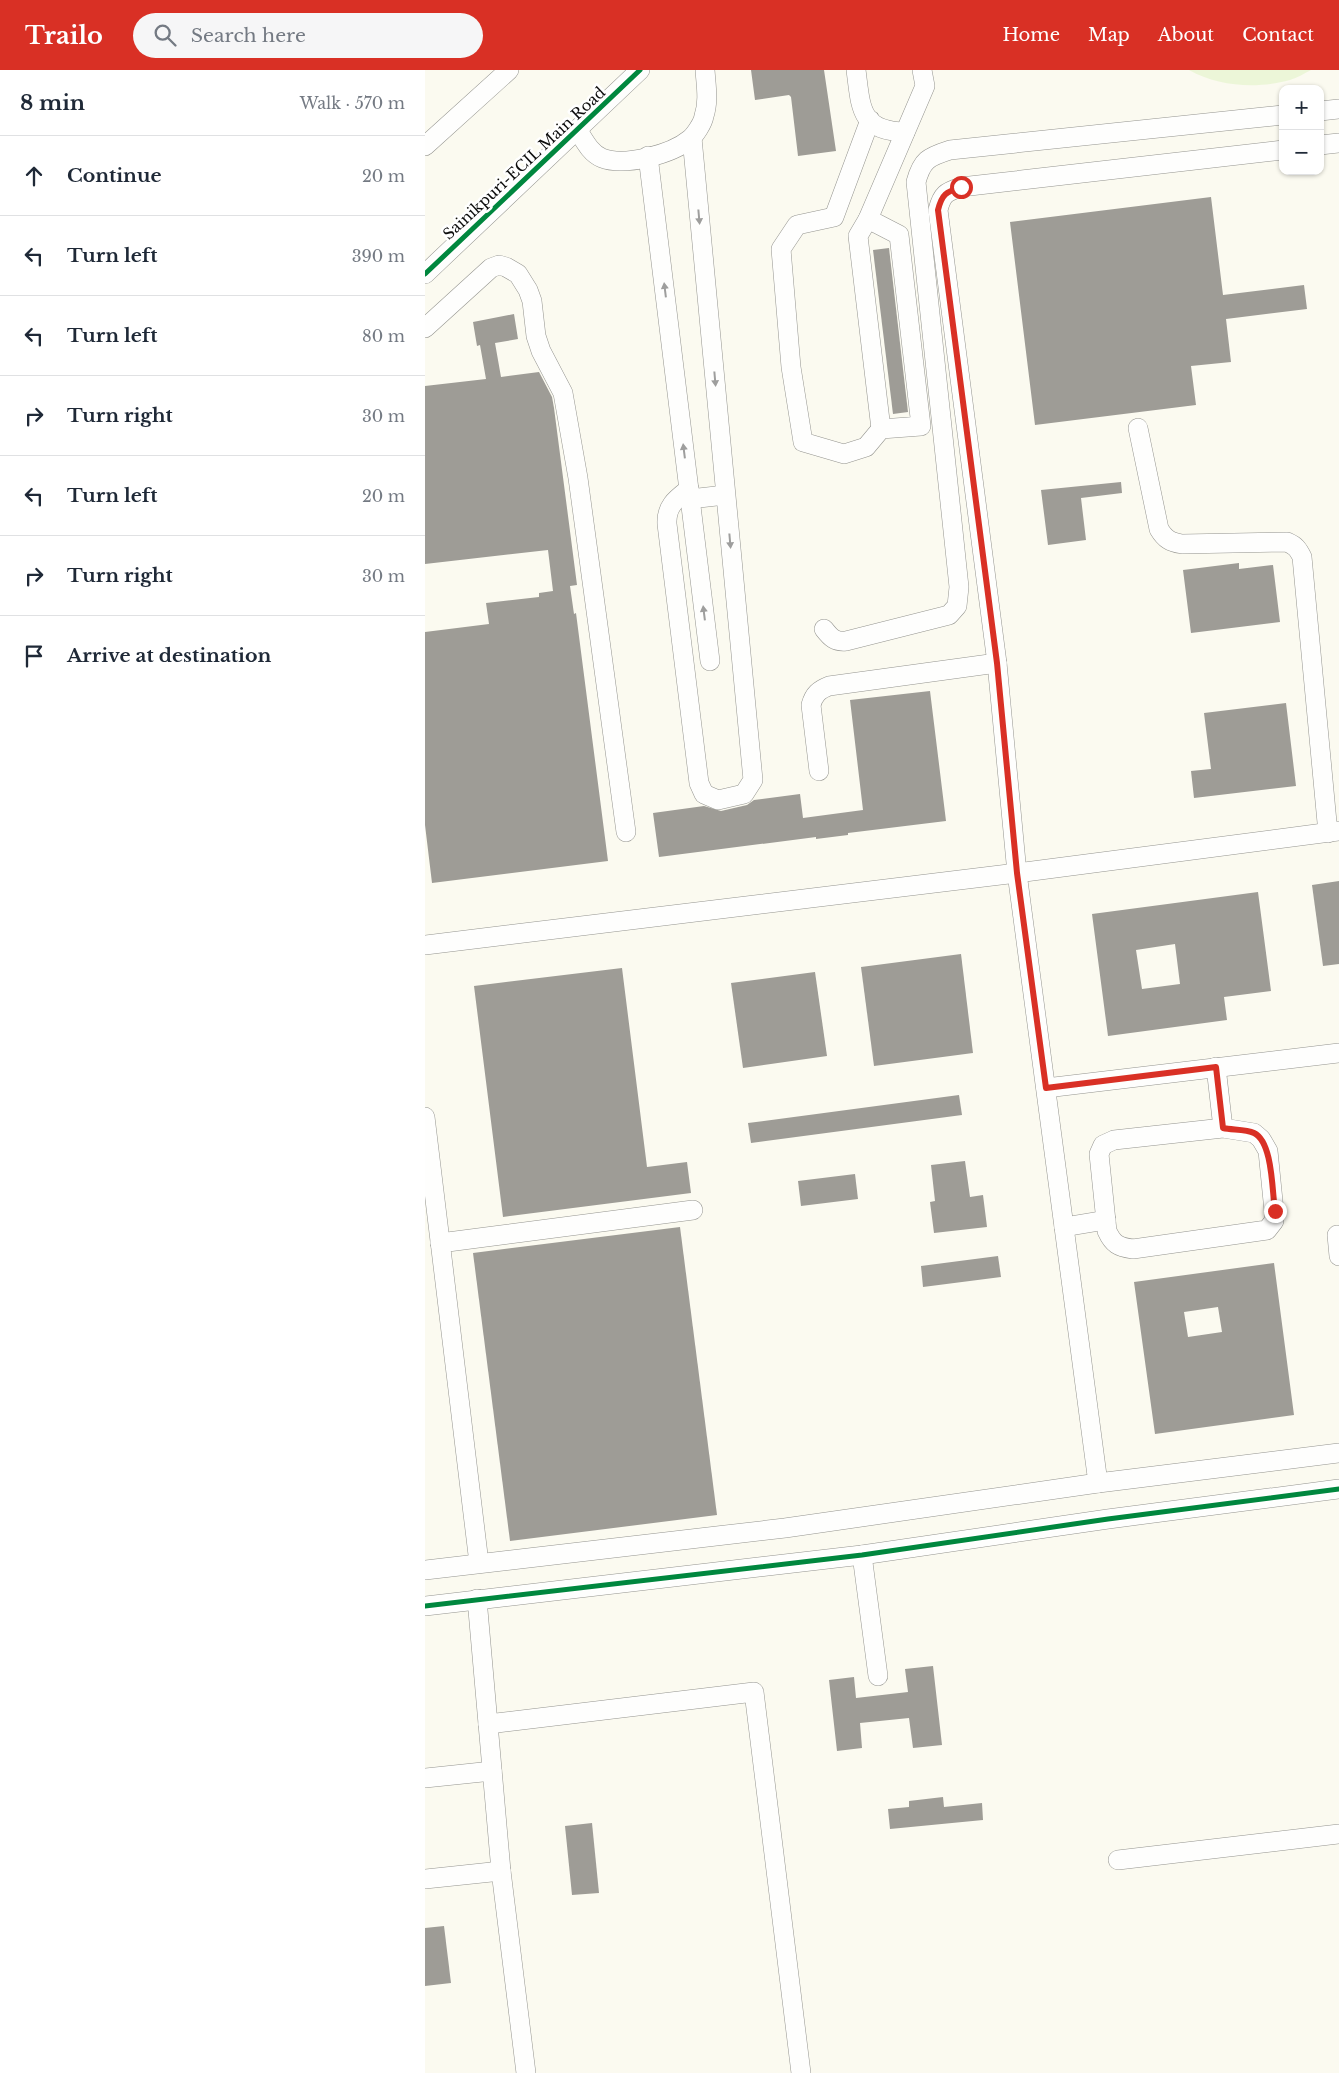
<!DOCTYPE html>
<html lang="en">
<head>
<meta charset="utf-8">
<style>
	:root { --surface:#fff; --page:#f6f6f7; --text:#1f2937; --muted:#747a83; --line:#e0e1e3; --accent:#d93025 }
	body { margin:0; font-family:"Libre Baskerville",serif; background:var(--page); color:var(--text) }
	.controls { position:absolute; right:15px; top:15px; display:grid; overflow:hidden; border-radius:10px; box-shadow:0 1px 4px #0004 }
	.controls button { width:45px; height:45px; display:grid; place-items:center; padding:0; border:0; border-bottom:1px solid var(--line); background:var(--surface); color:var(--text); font:25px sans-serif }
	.stop { position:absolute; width:15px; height:15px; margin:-11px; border:4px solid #d93025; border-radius:50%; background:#fff }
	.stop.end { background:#d93025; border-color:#fff; box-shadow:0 1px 5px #0008 }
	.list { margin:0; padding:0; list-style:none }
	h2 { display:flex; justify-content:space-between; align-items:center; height:65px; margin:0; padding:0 20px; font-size:21px }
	h2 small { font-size:16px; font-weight:400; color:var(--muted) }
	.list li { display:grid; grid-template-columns:32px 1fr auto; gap:15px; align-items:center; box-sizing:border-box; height:80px; padding:0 20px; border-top:1px solid var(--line) }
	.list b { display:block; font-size:19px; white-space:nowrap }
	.list em { font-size:16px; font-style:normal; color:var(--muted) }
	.icon { flex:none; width:28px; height:28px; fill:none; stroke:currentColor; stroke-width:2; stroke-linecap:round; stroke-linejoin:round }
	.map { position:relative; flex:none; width:914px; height:2003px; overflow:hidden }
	header { display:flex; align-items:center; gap:30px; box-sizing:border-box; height:70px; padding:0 25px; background:var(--accent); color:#fff }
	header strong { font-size:24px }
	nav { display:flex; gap:28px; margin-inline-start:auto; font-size:18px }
	.search { width:350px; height:45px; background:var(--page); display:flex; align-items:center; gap:12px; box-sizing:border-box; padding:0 18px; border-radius:28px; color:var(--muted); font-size:19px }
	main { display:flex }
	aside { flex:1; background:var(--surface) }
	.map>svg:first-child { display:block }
	.pitch { fill:#ecf6d8 }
	.building { fill:#9e9c96; fill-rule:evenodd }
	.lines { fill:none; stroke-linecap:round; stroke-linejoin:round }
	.minor-casing { stroke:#94948f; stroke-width:20 }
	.minor { stroke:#fefefd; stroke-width:19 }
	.cycleway-casing { stroke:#fff; stroke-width:8 }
	.cycleway { stroke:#00873e; stroke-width:5 }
	.oneway { fill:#9e9e9d }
	.route { stroke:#d93025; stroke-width:6 }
	.labels { text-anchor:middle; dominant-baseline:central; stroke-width:5; stroke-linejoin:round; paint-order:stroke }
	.street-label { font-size:15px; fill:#0d0d0d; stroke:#fff }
</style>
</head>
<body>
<header>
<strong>Trailo</strong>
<div class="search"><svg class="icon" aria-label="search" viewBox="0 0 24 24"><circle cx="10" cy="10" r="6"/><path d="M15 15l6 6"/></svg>Search here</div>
<nav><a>Home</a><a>Map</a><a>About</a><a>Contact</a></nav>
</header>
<main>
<aside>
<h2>8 min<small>Walk · 570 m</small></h2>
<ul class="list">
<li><svg class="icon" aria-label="ahead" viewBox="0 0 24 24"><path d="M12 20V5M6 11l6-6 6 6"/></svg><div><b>Continue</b></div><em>20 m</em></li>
<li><svg class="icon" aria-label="left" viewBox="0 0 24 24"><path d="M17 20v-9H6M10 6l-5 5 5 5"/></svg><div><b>Turn left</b></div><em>390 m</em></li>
<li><svg class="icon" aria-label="left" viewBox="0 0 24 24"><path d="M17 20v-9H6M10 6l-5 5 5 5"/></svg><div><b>Turn left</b></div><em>80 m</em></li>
<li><svg class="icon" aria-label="right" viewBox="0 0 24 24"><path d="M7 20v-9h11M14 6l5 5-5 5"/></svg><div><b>Turn right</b></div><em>30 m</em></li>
<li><svg class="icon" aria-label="left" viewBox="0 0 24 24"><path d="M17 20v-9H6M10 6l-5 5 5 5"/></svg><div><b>Turn left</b></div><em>20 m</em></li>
<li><svg class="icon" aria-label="right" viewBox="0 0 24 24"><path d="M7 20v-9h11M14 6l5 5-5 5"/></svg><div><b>Turn right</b></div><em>30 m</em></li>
<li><svg class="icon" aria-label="arrive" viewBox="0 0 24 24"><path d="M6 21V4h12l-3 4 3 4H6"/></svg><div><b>Arrive at destination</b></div></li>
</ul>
</aside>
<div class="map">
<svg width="914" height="2003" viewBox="0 0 914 2003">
	<rect width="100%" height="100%" fill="#fbfaf0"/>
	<!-- pitch -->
	<path class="pitch" d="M 764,0 L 886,0 C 880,3 872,8 865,10 C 833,19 794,17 764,0 Z"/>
	<!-- building -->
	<g class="building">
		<polygon points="326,0 399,0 411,81 373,86 366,27 364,25 330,30"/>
		<polygon points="786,127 798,225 879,215 882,239 801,249 806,292 766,296 771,335 610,355 585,152"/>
		<polygon points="464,178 483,342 468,344 448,180"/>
		<polygon points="89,244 93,269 70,273 76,307 114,302 127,327 129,338 152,515 145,516 149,544 151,543 183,791 7,813 0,755 0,562 64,554 61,533 114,527 114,523 128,521 123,480 0,494 0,316 61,309 55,275 52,276 48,252"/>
		<polygon points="696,412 697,423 656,428 661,470 623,475 616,420"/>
		<polygon points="814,493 814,499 848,495 855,552 766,563 758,500"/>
		<polygon points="505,621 521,751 423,763 423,765 391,769 391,767 234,787 228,743 279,736 296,741 322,735 329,730 375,724 378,748 438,740 425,630"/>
		<polygon points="861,633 871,716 769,728 766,701 786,699 779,643"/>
		<polygon points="914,811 914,894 898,896 887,815"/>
		<path d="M 833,822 L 846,921 L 799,927 L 802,950 L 683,966 L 667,844 ZM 750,874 L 755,914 L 717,919 L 711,880 Z"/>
		<polygon points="536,884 548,983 449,996 436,897"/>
		<polygon points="197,898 222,1097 262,1092 266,1123 78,1147 49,916"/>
		<polygon points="390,902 402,986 318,998 306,913"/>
		<polygon points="534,1025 537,1045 326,1073 323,1053"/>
		<polygon points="540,1091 545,1127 558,1125 562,1157 509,1163 505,1132 510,1131 506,1095"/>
		<polygon points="430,1104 433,1129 376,1136 373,1111"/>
		<polygon points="255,1157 292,1445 85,1471 48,1183"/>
		<polygon points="573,1186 576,1207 498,1217 496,1196"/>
		<path d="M 849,1193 L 869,1345 L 730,1364 L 709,1212 ZM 793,1237 L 797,1262 L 763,1267 L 759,1242 Z"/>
		<polygon points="508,1596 517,1675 488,1678 484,1648 435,1653 437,1678 412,1681 404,1610 429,1607 431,1628 483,1622 480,1599"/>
		<polygon points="518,1727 519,1737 557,1733 558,1750 465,1759 463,1739 484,1737 484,1731"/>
		<polygon points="167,1753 174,1823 147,1825 140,1756"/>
		<polygon points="19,1856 26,1913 0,1916 0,1858"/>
	</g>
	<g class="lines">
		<!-- minor casing -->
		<g class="minor-casing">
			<g id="minor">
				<path d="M 431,0 C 436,37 434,61 480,62"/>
				<polyline points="895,41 914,39"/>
				<path d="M 152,59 C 159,70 165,83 177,88 C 200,97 247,84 265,69 C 270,65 278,53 279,46 C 284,31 281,15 280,0"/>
				<polyline points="895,75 914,73"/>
				<polyline points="0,76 84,0"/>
				<polyline points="223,86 285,591"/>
				<polyline points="443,149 474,165 496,356 456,359 441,377 419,384 378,372 366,297 356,179 372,155 409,147 445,50"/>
				<polyline points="0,204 215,0"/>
				<polyline points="0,258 66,198 74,195 81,197 93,204 103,220 107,231 111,266 116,281 138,323 153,408 201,762"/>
				<path d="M 713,358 L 734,459 C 740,469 745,472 757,474 L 862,472 C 871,476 873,479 877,487 L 903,763"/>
				<polyline points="456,359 433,166 443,149 500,16 497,0"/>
				<path d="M 264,419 C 251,429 241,436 242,454 L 274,713 L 279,724 L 293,730 L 319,724 L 328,710 L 267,68"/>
				<polyline points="265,429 300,425"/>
				<path d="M 399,559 C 406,568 410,572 421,571 L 524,545 L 532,536 L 534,517 L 491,112 C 497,90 503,87 525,80 L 858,45"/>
				<path d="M 394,701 L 386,635 C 389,624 394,620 404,616 L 572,593"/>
				<polyline points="0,875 592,803 914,761"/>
				<path d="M 791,997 L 798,1058 L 689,1070 L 678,1075 L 674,1084 L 682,1161 C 688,1174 693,1177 708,1179 L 842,1160 L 849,1151 L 849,1141 L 843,1081 L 836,1069 L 829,1063 L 798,1058"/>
				<polyline points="621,1018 914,983"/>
				<polyline points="0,1047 54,1493"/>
				<polyline points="639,1157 681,1150"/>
				<polyline points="912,1165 914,1186"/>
				<polyline points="15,1173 268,1140"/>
				<path d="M 673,1413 L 592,803 L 572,593 L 513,140 C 517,124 521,122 536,117 L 858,80"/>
				<polyline points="437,1485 453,1606"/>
				<polyline points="0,1500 360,1458 673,1413 914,1383"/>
				<polyline points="52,1529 76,1801 101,2003"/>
				<polyline points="0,1536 437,1485 683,1449 914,1419"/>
				<polyline points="63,1654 329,1622 376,2003"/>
				<polyline points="0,1708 67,1701"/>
				<polyline points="693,1790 914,1764"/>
				<polyline points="0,1809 76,1801"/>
			</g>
		</g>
		<!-- minor -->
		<use href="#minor" class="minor"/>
		<!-- cycleway casing -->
		<g class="cycleway-casing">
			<g id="cycleway">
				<polyline points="0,204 215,0"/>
				<polyline points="0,1536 437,1485 683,1449 914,1419"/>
			</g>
		</g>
		<!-- cycleway -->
		<use href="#cycleway" class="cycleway"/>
	</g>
	<!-- one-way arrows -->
	<defs><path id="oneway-solid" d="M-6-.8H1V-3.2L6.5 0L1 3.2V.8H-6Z" transform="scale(1.25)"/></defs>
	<g class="oneway">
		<use href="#oneway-solid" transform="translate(274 147) rotate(85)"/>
		<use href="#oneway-solid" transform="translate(240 220) rotate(-97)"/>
		<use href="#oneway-solid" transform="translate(290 309) rotate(85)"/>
		<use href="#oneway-solid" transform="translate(259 381) rotate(-97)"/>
		<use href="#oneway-solid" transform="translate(305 471) rotate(85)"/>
		<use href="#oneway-solid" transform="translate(279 543) rotate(-97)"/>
	</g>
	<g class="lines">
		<!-- route -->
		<path class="route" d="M 536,117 C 521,122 517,124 513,140 L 572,593 L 592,803 L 621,1018 L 791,997 L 798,1058 C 807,1060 821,1059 829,1063 C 848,1072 847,1122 850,1141"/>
	</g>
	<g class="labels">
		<!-- street labels -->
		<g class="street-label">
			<text transform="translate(99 93) rotate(-43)">Sainikpuri-ECIL Main Road</text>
		</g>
	</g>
</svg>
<div class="controls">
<button>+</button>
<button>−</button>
</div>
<div class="stop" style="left:536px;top:117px"></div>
<div class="stop end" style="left:850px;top:1141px"></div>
</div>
</main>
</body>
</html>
